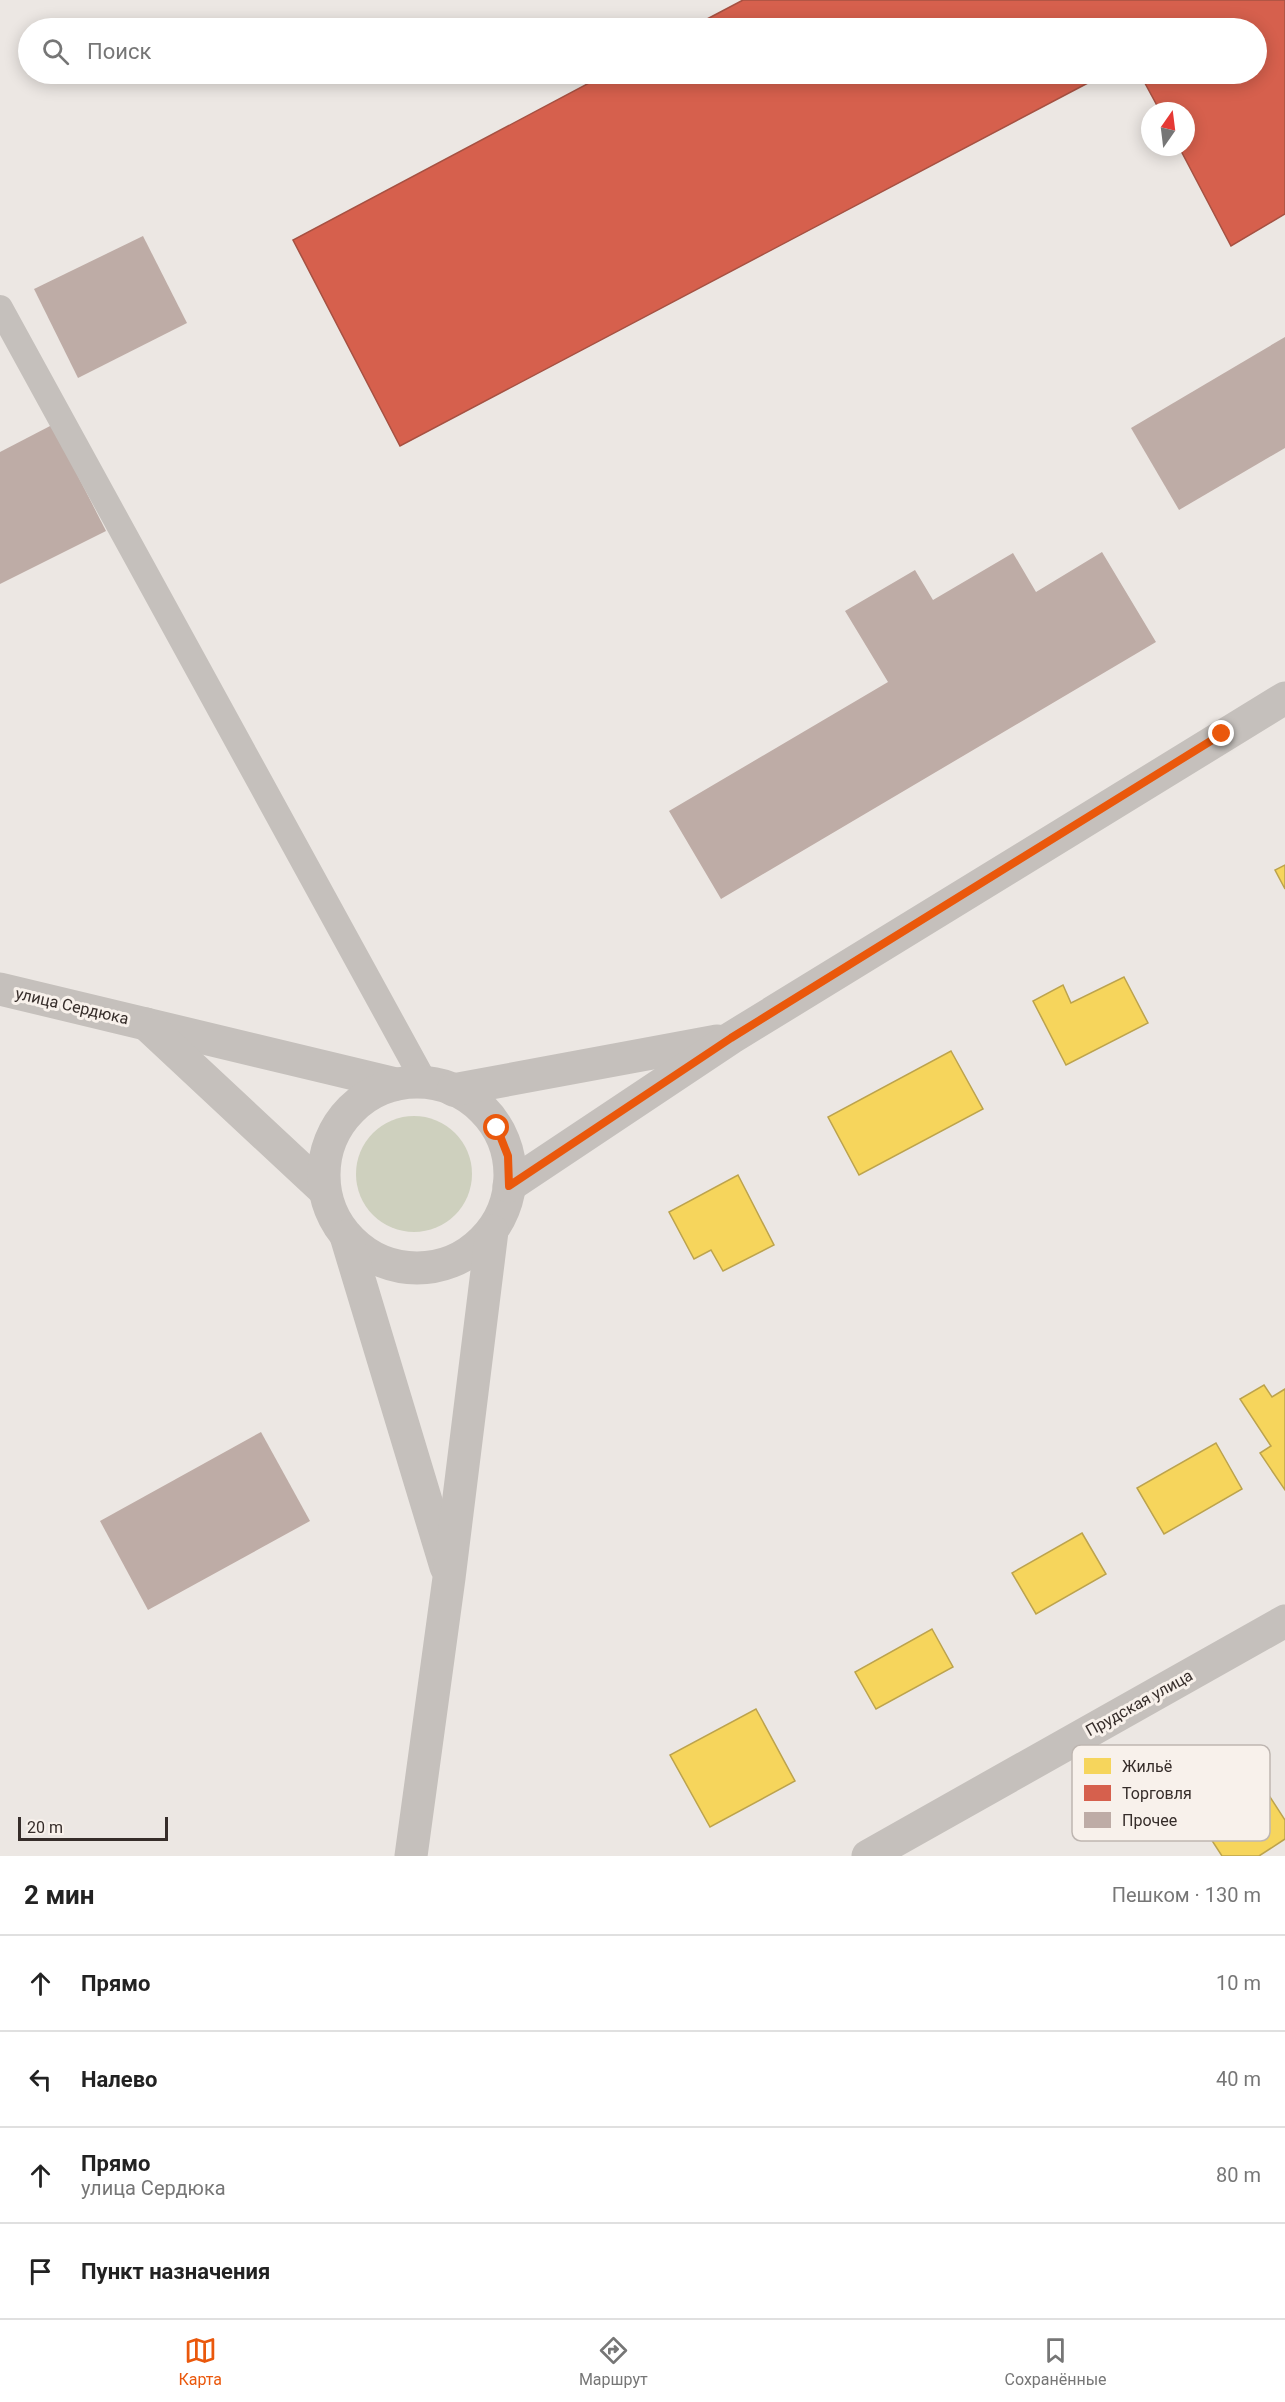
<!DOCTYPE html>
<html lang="ru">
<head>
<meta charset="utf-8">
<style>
	:root { --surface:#fff; --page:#f6f6f6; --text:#222; --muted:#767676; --line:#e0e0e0; --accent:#ea580c }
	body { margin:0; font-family:Roboto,sans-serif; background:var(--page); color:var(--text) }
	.compass { position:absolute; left:1141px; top:102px; width:54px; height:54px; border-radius:50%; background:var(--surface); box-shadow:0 3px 15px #0003; rotate:14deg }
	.scale { position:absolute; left:18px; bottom:15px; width:150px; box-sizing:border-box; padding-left:6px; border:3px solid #362d2a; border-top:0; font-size:16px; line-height:21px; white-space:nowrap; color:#362d2a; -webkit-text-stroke:4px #f8f1eb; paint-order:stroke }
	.stop { position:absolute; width:18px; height:18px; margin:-14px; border:4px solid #ea580c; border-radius:50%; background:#fff }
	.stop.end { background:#ea580c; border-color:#fff; box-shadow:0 2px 6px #0008 }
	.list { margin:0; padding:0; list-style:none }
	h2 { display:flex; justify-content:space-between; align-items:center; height:78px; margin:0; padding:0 24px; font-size:26px }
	h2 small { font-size:20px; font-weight:400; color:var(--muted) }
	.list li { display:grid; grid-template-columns:39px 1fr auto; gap:18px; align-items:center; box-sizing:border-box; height:96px; padding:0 24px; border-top:2px solid var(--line) }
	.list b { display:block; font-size:22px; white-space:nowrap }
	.list p { margin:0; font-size:20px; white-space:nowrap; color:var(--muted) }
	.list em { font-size:20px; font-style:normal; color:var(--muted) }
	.icon { flex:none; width:33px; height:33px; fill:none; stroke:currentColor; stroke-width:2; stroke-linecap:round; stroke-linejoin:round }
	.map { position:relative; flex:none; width:1285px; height:1856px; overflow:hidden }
	.search { position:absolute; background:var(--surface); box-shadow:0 3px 15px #0003; left:18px; right:18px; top:18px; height:66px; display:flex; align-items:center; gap:15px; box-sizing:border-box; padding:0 21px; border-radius:33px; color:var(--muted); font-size:22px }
	.sheet { height:462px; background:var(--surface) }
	nav { display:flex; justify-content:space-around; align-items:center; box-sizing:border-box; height:84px; border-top:2px solid var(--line); background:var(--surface); font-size:16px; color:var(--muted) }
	nav a { display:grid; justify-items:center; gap:3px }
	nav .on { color:var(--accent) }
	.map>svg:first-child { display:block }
	.green { fill:#ced0be }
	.homes { fill:#f6d55c; stroke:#bca34d; stroke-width:1.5 }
	.shops { fill:#d6604d; stroke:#a65142; stroke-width:1.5 }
	.building { fill:#beaca6 }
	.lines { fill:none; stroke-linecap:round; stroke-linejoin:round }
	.service { stroke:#c5c0bc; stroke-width:26 }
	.minor { stroke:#c5c0bc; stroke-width:33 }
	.route { stroke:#ea580c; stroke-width:8 }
	.labels { text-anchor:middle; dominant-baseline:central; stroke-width:6; stroke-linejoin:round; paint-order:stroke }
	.street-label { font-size:16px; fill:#362d2a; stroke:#f8f1eb }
	.key { fill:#f8f1eb; stroke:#beb6b1; stroke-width:1.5 }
	.key-label { font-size:16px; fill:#362d2a }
</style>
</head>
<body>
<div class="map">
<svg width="1285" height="1856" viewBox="0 0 1285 1856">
	<rect width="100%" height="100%" fill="#ece7e3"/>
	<!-- green -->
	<circle class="green" cx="414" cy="1174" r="58"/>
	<!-- homes -->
	<g class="homes">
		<polygon points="1285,865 1285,889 1275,870"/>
		<polygon points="1124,977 1148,1023 1066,1065 1033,1001 1063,985 1071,1003"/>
		<polygon points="951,1051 983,1109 859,1175 828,1117"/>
		<polygon points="738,1175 774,1245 723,1271 711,1250 694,1259 669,1212"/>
		<polygon points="1264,1385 1272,1397 1285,1389 1285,1490 1260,1453 1271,1446 1240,1399"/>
		<polygon points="1216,1443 1242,1489 1164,1534 1137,1488"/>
		<polygon points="1082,1533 1106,1574 1036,1614 1012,1573"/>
		<polygon points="932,1629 953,1667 876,1709 855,1672"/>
		<polygon points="756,1709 795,1781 710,1827 670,1755"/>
		<polygon points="1270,1797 1285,1820 1285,1839 1259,1856 1222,1856 1209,1836"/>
	</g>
	<!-- shops -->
	<g class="shops">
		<polygon points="743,0 1285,0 1285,214 1231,246 1179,147 1186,147 1186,111 1160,111 1140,74 1256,74 1256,28 690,28"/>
		<polygon points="606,74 1105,74 400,446 293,240"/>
	</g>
	<!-- building -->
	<g class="building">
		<polygon points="143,236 187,323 78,378 34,289"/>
		<polygon points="1285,337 1285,448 1179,510 1131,428"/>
		<polygon points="52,425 106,531 0,584 0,452"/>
		<polygon points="1102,552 1156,642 721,899 669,811 888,682 845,611 915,570 933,600 1013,553 1036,592"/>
		<polygon points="261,1432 310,1521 148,1610 100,1521"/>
	</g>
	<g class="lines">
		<!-- service -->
		<polyline class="service" points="0,308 425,1083"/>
		<!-- minor -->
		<g class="minor">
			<polyline points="0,989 396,1084"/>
			<polyline points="146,1024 324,1190"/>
			<circle cx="417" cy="1175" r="93"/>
			<polyline points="453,1090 717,1041"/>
			<polyline points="509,1186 731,1038 1285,698"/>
			<polyline points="346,1236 446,1567"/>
			<polyline points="411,1856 449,1578 492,1231"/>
			<polyline points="868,1856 1285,1621"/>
		</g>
	</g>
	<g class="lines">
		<!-- route -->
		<polyline class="route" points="497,1128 508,1156 509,1186 731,1038 1222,734"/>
	</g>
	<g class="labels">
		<!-- street labels -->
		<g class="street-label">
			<text transform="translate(72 1006) rotate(13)">улица Сердюка</text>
			<text transform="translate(1139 1703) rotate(-29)">Прудская улица</text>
		</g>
	</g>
	<!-- legend -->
	<rect x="1072" y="1745" width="198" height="96" rx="9" class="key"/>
	<rect x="1084" y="1758" width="27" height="16" fill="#f6d55c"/>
	<rect x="1084" y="1785" width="27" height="16" fill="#d6604d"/>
	<rect x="1084" y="1812" width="27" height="16" fill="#beaca6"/>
	<g class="key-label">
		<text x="1122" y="1772">Жильё</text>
		<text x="1122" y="1799">Торговля</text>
		<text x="1122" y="1826">Прочее</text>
	</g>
</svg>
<svg class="compass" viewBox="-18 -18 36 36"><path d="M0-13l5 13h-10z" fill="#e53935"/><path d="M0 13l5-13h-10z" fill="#767676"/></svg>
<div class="scale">20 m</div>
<div class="stop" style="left:497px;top:1128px"></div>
<div class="stop end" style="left:1222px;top:734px"></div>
<div class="search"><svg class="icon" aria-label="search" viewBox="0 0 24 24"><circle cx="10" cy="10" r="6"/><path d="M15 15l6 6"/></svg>Поиск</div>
</div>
<section class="sheet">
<h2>2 мин<small>Пешком · 130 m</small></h2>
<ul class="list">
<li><svg class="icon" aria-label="ahead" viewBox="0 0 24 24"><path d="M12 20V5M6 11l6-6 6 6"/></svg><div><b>Прямо</b></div><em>10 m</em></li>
<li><svg class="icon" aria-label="left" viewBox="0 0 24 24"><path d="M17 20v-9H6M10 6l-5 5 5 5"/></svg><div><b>Налево</b></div><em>40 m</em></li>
<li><svg class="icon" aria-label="ahead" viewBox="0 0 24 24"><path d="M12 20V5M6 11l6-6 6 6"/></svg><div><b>Прямо</b><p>улица Сердюка</p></div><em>80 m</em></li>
<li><svg class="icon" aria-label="arrive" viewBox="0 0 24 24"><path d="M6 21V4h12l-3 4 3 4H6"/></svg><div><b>Пункт назначения</b></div></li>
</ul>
</section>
<nav>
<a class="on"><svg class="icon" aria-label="map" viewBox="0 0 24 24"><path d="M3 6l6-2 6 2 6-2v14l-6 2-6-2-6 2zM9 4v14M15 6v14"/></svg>Карта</a>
<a><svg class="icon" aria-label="directions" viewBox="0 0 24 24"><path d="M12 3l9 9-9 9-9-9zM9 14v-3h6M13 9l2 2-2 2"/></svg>Маршрут</a>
<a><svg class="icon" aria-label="saved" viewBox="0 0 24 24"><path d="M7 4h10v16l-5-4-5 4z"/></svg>Сохранённые</a>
</nav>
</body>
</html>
